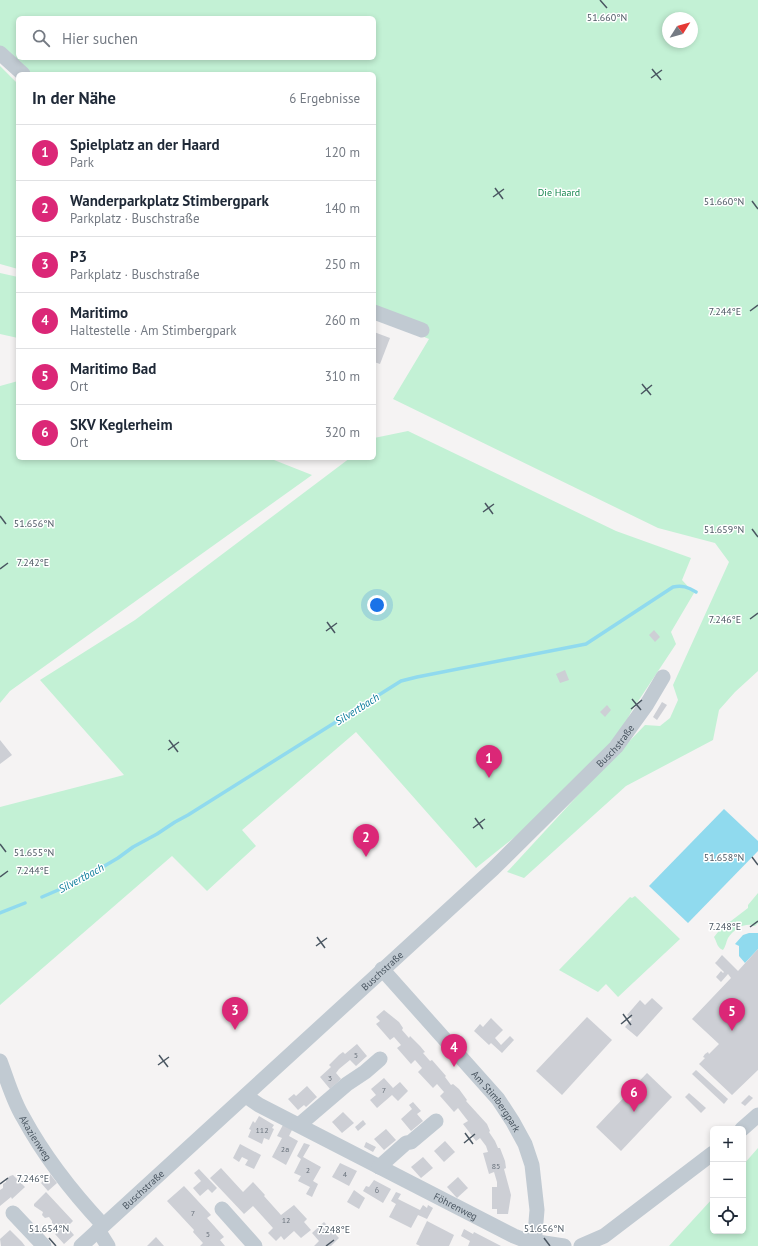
<!DOCTYPE html>
<html lang="de">
<head>
<meta charset="utf-8">
<style>
	:root { --surface:#fff; --page:#f2f2f3; --text:#1f2937; --muted:#747a83; --line:#e0e1e3; --accent:#db2777 }
	body { margin:0; font-family:"PT Sans",sans-serif; background:var(--page); color:var(--text) }
	.controls { position:absolute; right:12px; bottom:12px; display:grid; overflow:hidden; border-radius:6px; box-shadow:0 2px 6px #0003 }
	.controls button { width:36px; height:36px; display:grid; place-items:center; padding:0; border:0; border-bottom:1px solid var(--line); background:var(--surface); color:var(--text); font:20px sans-serif }
	.compass { position:absolute; left:662px; top:12px; width:36px; height:36px; border-radius:50%; background:var(--surface); box-shadow:0 2px 6px #0003; rotate:53deg }
	.you { position:absolute; left:377px; top:605px; width:14px; height:14px; margin:-10px; border:3px solid #fff; border-radius:50%; background:#1a73e8; box-shadow:0 0 0 6px #1a73e833 }
	.badge { display:grid; place-items:center; width:26px; height:26px; border-radius:50%; background:var(--accent); color:#fff; font-size:13px; font-weight:700 }
	.pin { position:absolute; translate:-50% -33px; filter:drop-shadow(0 1px 2px #0008) }
	.pin::after { content:''; position:absolute; top:21px; width:14px; height:12px; background:inherit; clip-path:polygon(0 0,100% 0,50% 100%) }
	.list { margin:0; padding:0; list-style:none }
	h2 { display:flex; justify-content:space-between; align-items:center; height:52px; margin:0; padding:0 16px; font-size:17px }
	h2 small { font-size:13px; font-weight:400; color:var(--muted) }
	.list li { display:grid; grid-template-columns:26px 1fr auto; gap:12px; align-items:center; box-sizing:border-box; height:56px; padding:0 16px; border-top:1px solid var(--line) }
	.list b { display:block; font-size:15px; white-space:nowrap }
	.list p { margin:0; font-size:13px; white-space:nowrap; color:var(--muted) }
	.list em { font-size:13px; font-style:normal; color:var(--muted) }
	.icon { flex:none; width:22px; height:22px; fill:none; stroke:currentColor; stroke-width:2; stroke-linecap:round; stroke-linejoin:round }
	.map { position:relative; flex:none; width:758px; height:1246px; overflow:hidden }
	.search { position:absolute; background:var(--surface); box-shadow:0 2px 6px #0003; left:16px; top:16px; width:360px; height:44px; display:flex; align-items:center; gap:10px; box-sizing:border-box; padding:0 14px; border-radius:6px; color:var(--muted); font-size:15px }
	.panel { position:absolute; background:var(--surface); box-shadow:0 2px 6px #0003; left:16px; top:72px; width:360px; height:388px; border-radius:6px }
	.map>svg:first-child { display:block }
	.green { fill:#c3f1d5; fill-rule:evenodd }
	.water { fill:#90daee }
	.lines { fill:none; stroke-linecap:round; stroke-linejoin:round }
	.stream { stroke:#90daee; stroke-width:3.5 }
	.building { fill:#cdcfd5 }
	.minor { stroke:#c1cad2; stroke-width:15 }
	.ticks { fill:none; stroke:#4a5661; stroke-width:1.5 }
	.labels { text-anchor:middle; dominant-baseline:central; stroke-width:3; stroke-linejoin:round; paint-order:stroke }
	.number-label { font-size:8px; fill:#6b747e }
	.park-label { font-size:10px; fill:#17864f; stroke:#fff }
	.street-label { font-size:10px; fill:#4a5661; stroke:#fff }
	.water-label { font-size:11px; font-style:italic; fill:#0c7c9b; stroke:#fff }
	.ticks-label { font-size:10px; text-anchor:middle; fill:#4a5661; stroke:#fff; stroke-width:3; stroke-linejoin:round; paint-order:stroke }
</style>
</head>
<body>
<div class="map">
<svg width="758" height="1246" viewBox="0 0 758 1246">
	<rect width="100%" height="100%" fill="#f5f3f3"/>
	<!-- green -->
	<g class="green">
		<path d="M 0,0 L 758,0 L 758,671 L 735,692 L 719,710 L 713,740 L 626,786 L 524,878 L 507,872 L 592,780 L 645,725 L 660,726 L 670,718 L 678,700 L 673,685 L 729,562 L 715,543 L 658,528 L 393,399 L 429,339 L 374,316 L 374,74 L 28,74 L 0,47 ZM 18,18 L 374,18 L 374,58 L 18,58 ZM 668,18 L 692,18 L 692,42 L 668,42 Z"/>
		<polygon points="0,66 18,84 18,269 0,264"/>
		<polygon points="0,273 18,277 18,338 0,334"/>
		<polygon points="18,381 18,458 269,458 312,475 10,691 0,703 0,386"/>
		<polygon points="408,431 616,531 691,558 682,580 694,593 671,632 676,644 631,712 624,726 596,762 516,836 476,868 356,732 242,830 256,846 207,891 172,856 0,1005 0,807 124,775 40,680 135,620 350,458 374,458 374,438"/>
		<path d="M 758,893 L 758,923 L 755,926 L 752,926 L 753,925 C 743,923 733,930 728,938 C 726,942 726,946 723,950 C 717,948 717,942 714,937 L 726,922 L 731,921 L 748,908 L 748,905 Z"/>
		<polygon points="635,896 680,939 618,997 606,984 598,992 559,970 630,897 632,898"/>
		<polygon points="758,1148 758,1246 669,1246 713,1198 713,1231 743,1231 743,1165"/>
	</g>
	<!-- water -->
	<g class="water">
		<polygon points="724,809 758,841 758,851 688,923 649,886"/>
		<polygon points="749,933 758,933 758,949 745,963 739,956 739,946 735,944 743,935"/>
	</g>
	<g class="lines">
		<!-- stream -->
		<g class="stream">
			<path d="M 42,897 L 79,881 L 118,858 L 133,847 L 157,834 L 175,822 L 188,815 L 401,681 L 417,677 L 586,644 L 673,587 C 682,585 688,587 696,592"/>
			<polyline points="0,913 25,903"/>
		</g>
	</g>
	<!-- building -->
	<g class="building">
		<polygon points="374,332 390,338 380,364 374,362"/>
		<polygon points="654,630 660,637 655,642 649,635"/>
		<polygon points="565,670 569,680 560,683 556,674"/>
		<polygon points="662,702 667,705 657,720 653,717"/>
		<polygon points="607,705 611,710 605,717 600,712"/>
		<polygon points="0,740 12,755 0,764"/>
		<polygon points="758,949 758,1070 732,1095 699,1064 705,1058 703,1057 705,1054 708,1052 709,1054 719,1044 692,1019 731,978 728,974 721,982 716,977 721,971 723,973 724,972 715,963 717,961 722,955 738,971"/>
		<polygon points="652,998 663,1008 637,1037 625,1027 632,1019 627,1015 640,1000 645,1005"/>
		<polygon points="384,1010 399,1022 403,1028 402,1030 409,1038 410,1036 420,1046 425,1052 423,1053 430,1061 432,1060 446,1076 445,1077 451,1085 453,1084 459,1089 467,1100 466,1101 487,1124 490,1131 489,1132 495,1141 498,1148 500,1148 505,1161 506,1168 504,1169 511,1195 508,1214 497,1214 497,1209 492,1209 492,1187 497,1187 497,1182 494,1172 489,1174 483,1153 488,1152 486,1146 480,1138 476,1141 463,1124 468,1121 461,1112 458,1108 454,1112 440,1096 444,1092 437,1084 433,1088 418,1072 422,1068 415,1060 411,1064 397,1048 401,1045 394,1037 390,1040 376,1024 380,1021 376,1017"/>
		<polygon points="587,1017 612,1040 562,1095 536,1071"/>
		<polygon points="491,1018 503,1030 495,1038 501,1045 510,1036 514,1040 502,1053 491,1043 489,1045 474,1031 480,1024 483,1027"/>
		<polygon points="357,1044 367,1056 356,1066 350,1060 339,1069 336,1073 341,1079 330,1089 320,1077 331,1067 329,1065 339,1055 343,1052 345,1054"/>
		<polygon points="696,1070 728,1099 724,1104 692,1074"/>
		<polygon points="647,1073 672,1097 621,1151 596,1127"/>
		<polygon points="384,1078 393,1088 400,1082 408,1091 398,1101 392,1095 377,1108 370,1100 376,1095 371,1089"/>
		<polygon points="307,1086 317,1097 306,1107 304,1105 298,1110 288,1099 294,1094 296,1096"/>
		<polygon points="689,1093 706,1108 701,1113 685,1097"/>
		<polygon points="749,1095 753,1098 745,1106 741,1103"/>
		<polygon points="413,1102 421,1111 417,1114 423,1121 411,1131 401,1119 412,1109 409,1105"/>
		<polygon points="343,1112 354,1123 342,1133 332,1122"/>
		<polygon points="259,1116 274,1125 272,1128 274,1129 269,1140 264,1138 262,1144 248,1137 251,1130 249,1129 253,1121 255,1123"/>
		<polygon points="363,1120 366,1124 358,1131 355,1127"/>
		<polygon points="284,1123 293,1128 289,1136 298,1141 286,1165 272,1157 282,1138 277,1136"/>
		<polygon points="386,1129 396,1140 384,1150 374,1139"/>
		<polygon points="445,1141 455,1152 444,1162 434,1151"/>
		<polygon points="366,1142 376,1147 373,1152 364,1147"/>
		<polygon points="304,1143 310,1145 303,1157 321,1167 313,1181 318,1184 312,1197 306,1194 310,1187 298,1181 301,1176 294,1173 301,1159 297,1156"/>
		<polygon points="240,1144 261,1155 254,1169 245,1165 248,1160 242,1157 239,1162 233,1158"/>
		<polygon points="423,1157 433,1168 421,1178 411,1167"/>
		<polygon points="340,1163 357,1171 349,1186 332,1177"/>
		<polygon points="221,1168 243,1192 253,1182 265,1195 264,1196 281,1215 294,1205 307,1219 304,1222 311,1230 301,1238 294,1231 284,1240 281,1236 276,1241 268,1233 273,1228 253,1206 244,1214 210,1178"/>
		<polygon points="199,1169 217,1188 212,1193 208,1189 200,1196 193,1188 201,1181 194,1173"/>
		<polygon points="50,1174 57,1183 48,1191 41,1183"/>
		<polygon points="13,1175 25,1187 12,1199 11,1197 0,1206 0,1190 3,1188 3,1184 6,1182 6,1179 10,1176"/>
		<polygon points="458,1177 468,1188 457,1198 447,1187"/>
		<polygon points="374,1180 391,1189 383,1203 363,1191 366,1186 369,1187"/>
		<polygon points="184,1186 211,1215 207,1218 224,1237 220,1240 225,1246 200,1246 203,1243 193,1232 194,1230 167,1201"/>
		<polygon points="354,1190 365,1198 359,1209 347,1202"/>
		<polygon points="46,1192 73,1221 67,1227 74,1235 64,1244 55,1234 60,1229 52,1223 52,1221 49,1217 45,1218 42,1215 43,1212 34,1206 34,1204"/>
		<polygon points="396,1192 401,1194 398,1199 420,1210 423,1205 427,1208 428,1205 433,1208 427,1219 418,1215 411,1228 389,1217 396,1204 391,1201"/>
		<polygon points="427,1221 454,1235 449,1246 420,1246 416,1244"/>
		<polygon points="324,1222 339,1238 331,1246 314,1246 319,1241 312,1233"/>
		<polygon points="464,1229 473,1234 474,1232 501,1246 468,1246 470,1241 461,1236"/>
		<polygon points="10,1230 22,1242 25,1246 1,1246 0,1239"/>
		<polygon points="156,1237 164,1246 147,1246"/>
	</g>
	<g class="lines">
		<!-- minor -->
		<g class="minor">
			<polyline points="0,53 23,74"/>
			<polyline points="374,312 422,330"/>
			<path id="s1" d="M 382,969 L 498,1099 L 513,1122 L 525,1144 L 532,1165 L 537,1210 L 534,1246"/>
			<path id="s2" d="M 0,1061 C 7,1079 13,1101 23,1117 C 43,1154 74,1194 103,1225"/>
			<path id="s3" d="M 246,1096 L 259,1105 L 514,1236 L 524,1240 L 564,1246"/>
			<polyline points="299,1125 347,1084 365,1072 380,1059"/>
			<polyline points="742,1129 758,1115"/>
			<polyline points="379,1167 406,1143 411,1142 436,1121"/>
			<polyline points="222,1209 255,1246"/>
			<polyline points="13,1213 44,1246"/>
			<polyline points="98,1230 108,1246"/>
			<path id="s4" d="M 81,1246 L 493,869 L 616,747 L 647,704 L 663,677"/>
			<polyline points="581,1246 604,1236 713,1153"/>
		</g>
	</g>
	<!-- ticks -->
	<path class="ticks" d="M 600,0 L 607,8M 652,69 L 661,80M 651,78 L 662,70M 495,188 L 503,199M 493,197 L 504,189M 752,201 L 758,209M 750,311 L 758,305M 642,384 L 651,395M 641,394 L 652,385M 485,503 L 493,514M 483,512 L 494,504M 0,516 L 6,524M 752,529 L 758,537M 0,569 L 8,563M 750,619 L 758,613M 327,622 L 335,633M 326,631 L 337,623M 632,699 L 641,710M 631,709 L 642,700M 169,740 L 178,752M 168,750 L 179,742M 475,818 L 483,829M 473,828 L 485,819M 0,844 L 6,852M 752,857 L 758,865M 0,877 L 8,871M 750,927 L 758,921M 317,937 L 325,948M 316,946 L 327,938M 623,1014 L 631,1025M 621,1024 L 632,1015M 159,1055 L 168,1067M 158,1065 L 169,1057M 465,1133 L 473,1144M 464,1143 L 475,1134M 0,1184 L 8,1178M 49,1238 L 56,1246M 544,1238 L 550,1246M 326,1246 L 334,1240"/>
	<g class="labels">
		<!-- number labels -->
		<g class="number-label">
			<text x="356" y="1055">5</text>
			<text x="330" y="1078">3</text>
			<text x="384" y="1090">7</text>
			<text x="262" y="1130">112</text>
			<text x="285" y="1149">2a</text>
			<text x="496" y="1166">85</text>
			<text x="308" y="1170">2</text>
			<text x="345" y="1174">4</text>
			<text x="377" y="1190">6</text>
			<text x="193" y="1213">7</text>
			<text x="286" y="1220">12</text>
			<text x="208" y="1234">5</text>
		</g>
		<!-- park labels -->
		<g class="park-label">
			<text x="559" y="192">Die Haard</text>
		</g>
		<!-- street labels -->
		<g class="street-label">
			<text stroke="none"><textPath href="#s4" startOffset="732">Buschstraße</textPath></text>
			<text stroke="none"><textPath href="#s4" startOffset="408">Buschstraße</textPath></text>
			<text stroke="none"><textPath href="#s1" startOffset="175">Am Stimbergpark</textPath></text>
			<text stroke="none"><textPath href="#s2" startOffset="85">Akazienweg</textPath></text>
			<text stroke="none"><textPath href="#s4" startOffset="84">Buschstraße</textPath></text>
			<text stroke="none"><textPath href="#s3" startOffset="237">Föhrenweg</textPath></text>
		</g>
		<!-- water labels -->
		<g class="water-label">
			<text transform="translate(357 709) rotate(-32)">Silvertbach</text>
			<text transform="translate(81 878) rotate(-28)">Silvertbach</text>
		</g>
	</g>
	<g class="ticks-label">
		<text x="607" y="21">51.660°N</text>
		<text x="724" y="205">51.660°N</text>
		<text x="725" y="315">7.244°E</text>
		<text x="34" y="527">51.656°N</text>
		<text x="724" y="533">51.659°N</text>
		<text x="33" y="566">7.242°E</text>
		<text x="725" y="623">7.246°E</text>
		<text x="34" y="856">51.655°N</text>
		<text x="724" y="861">51.658°N</text>
		<text x="33" y="874">7.244°E</text>
		<text x="725" y="930">7.248°E</text>
		<text x="33" y="1182">7.246°E</text>
		<text x="49" y="1232">51.654°N</text>
		<text x="544" y="1232">51.656°N</text>
		<text x="334" y="1233">7.248°E</text>
	</g>
</svg>
<div class="controls">
<button>+</button>
<button>−</button>
<button><svg class="icon" aria-label="locate" viewBox="0 0 24 24"><circle cx="12" cy="12" r="6"/><path d="M12 2v4M12 18v4M2 12h4M18 12h4"/></svg></button>
</div>
<svg class="compass" viewBox="-18 -18 36 36"><path d="M0-13l5 13h-10z" fill="#e53935"/><path d="M0 13l5-13h-10z" fill="#747a83"/></svg>
<div class="you"></div>
<div class="pin badge" style="left:489px;top:778px">1</div>
<div class="pin badge" style="left:366px;top:857px">2</div>
<div class="pin badge" style="left:235px;top:1030px">3</div>
<div class="pin badge" style="left:454px;top:1067px">4</div>
<div class="pin badge" style="left:732px;top:1031px">5</div>
<div class="pin badge" style="left:634px;top:1112px">6</div>
<div class="search"><svg class="icon" aria-label="search" viewBox="0 0 24 24"><circle cx="10" cy="10" r="6"/><path d="M15 15l6 6"/></svg>Hier suchen</div>
<section class="panel">
<h2>In der Nähe<small>6 Ergebnisse</small></h2>
<ul class="list">
<li><span class="badge">1</span><div><b>Spielplatz an der Haard</b><p>Park</p></div><em>120 m</em></li>
<li><span class="badge">2</span><div><b>Wanderparkplatz Stimbergpark</b><p>Parkplatz · Buschstraße</p></div><em>140 m</em></li>
<li><span class="badge">3</span><div><b>P3</b><p>Parkplatz · Buschstraße</p></div><em>250 m</em></li>
<li><span class="badge">4</span><div><b>Maritimo</b><p>Haltestelle · Am Stimbergpark</p></div><em>260 m</em></li>
<li><span class="badge">5</span><div><b>Maritimo Bad</b><p>Ort</p></div><em>310 m</em></li>
<li><span class="badge">6</span><div><b>SKV Keglerheim</b><p>Ort</p></div><em>320 m</em></li>
</ul>
</section>
</div>
</body>
</html>
